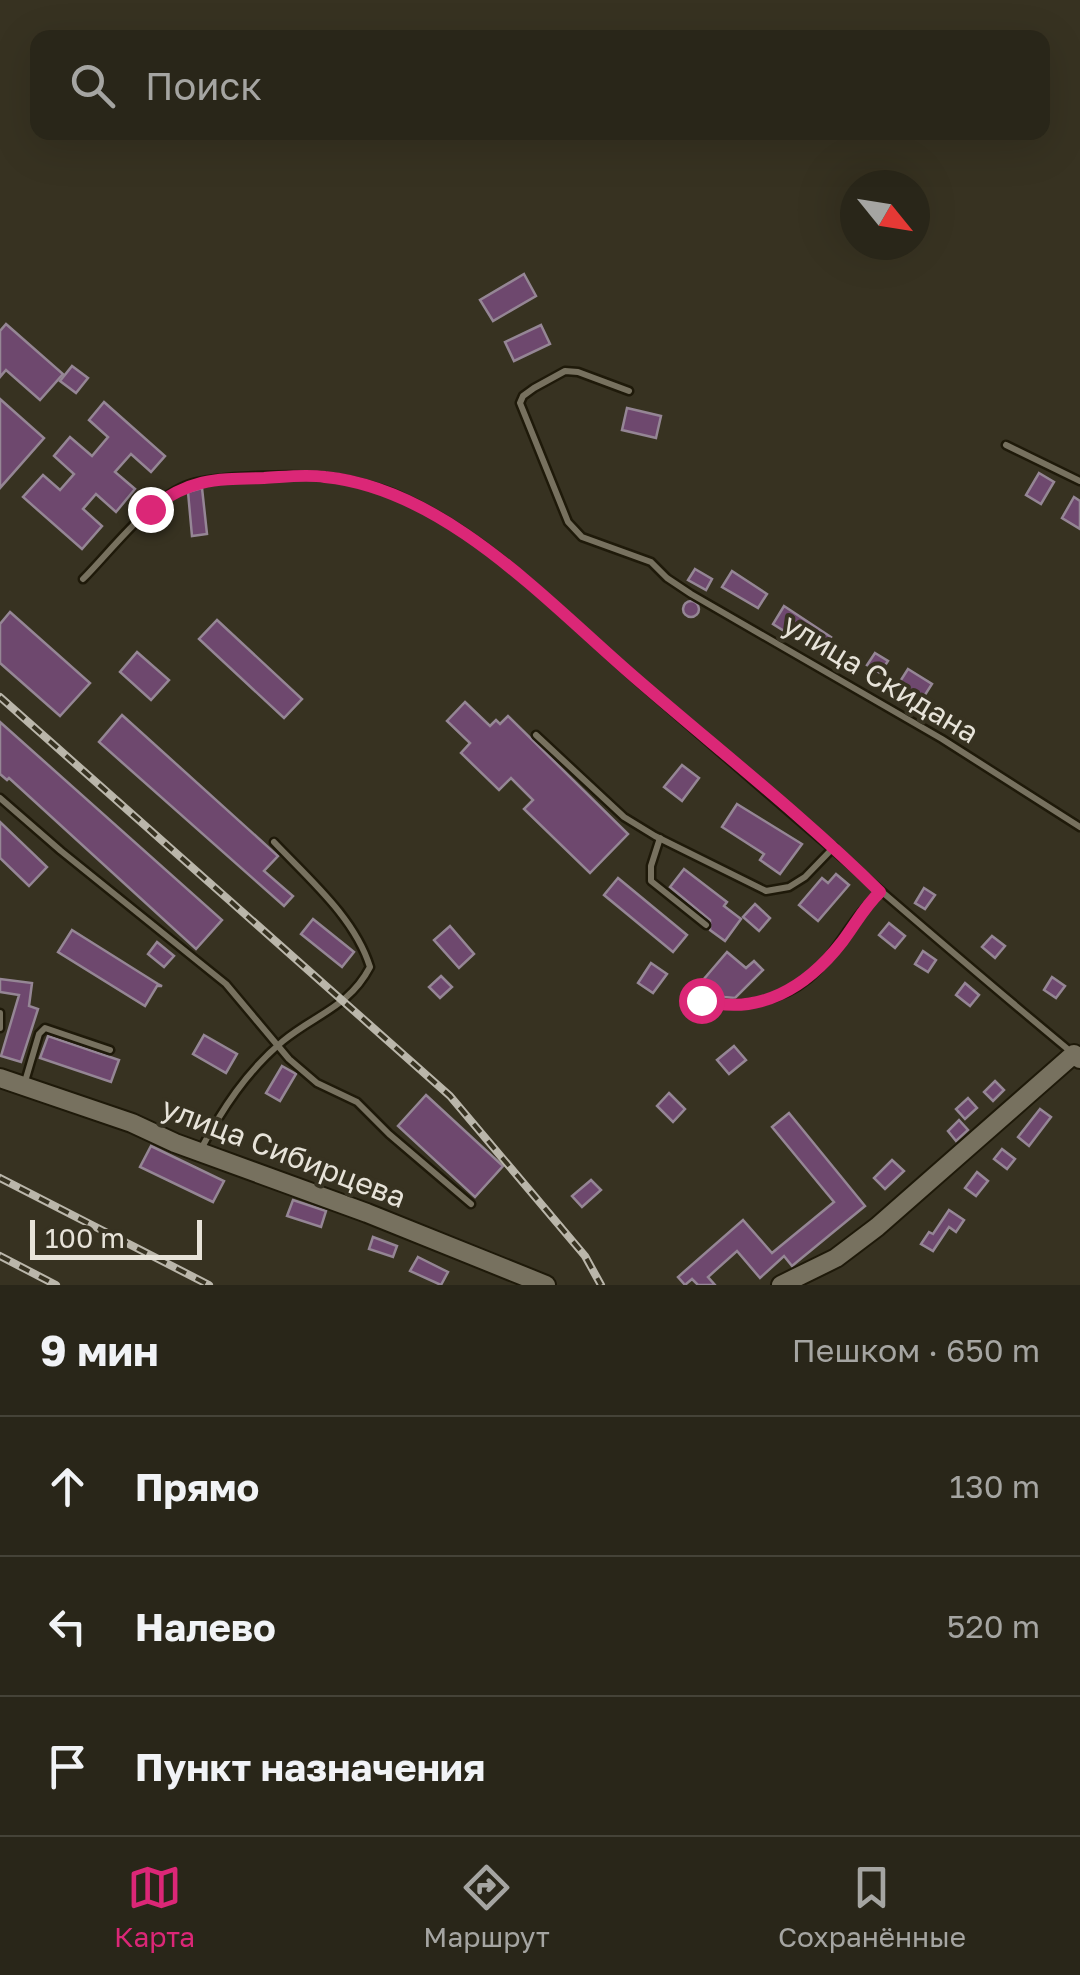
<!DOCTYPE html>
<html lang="ru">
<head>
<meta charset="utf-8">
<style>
	:root { --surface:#292619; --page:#353226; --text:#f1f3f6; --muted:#a5a5a2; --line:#454338; --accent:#db2777 }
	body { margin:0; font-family:"Golos Text",sans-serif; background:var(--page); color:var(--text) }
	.compass { position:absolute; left:840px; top:170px; width:90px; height:90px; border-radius:50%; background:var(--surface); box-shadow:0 10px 40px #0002; rotate:120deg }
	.scale { position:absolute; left:30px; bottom:25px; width:172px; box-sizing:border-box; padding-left:10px; border:5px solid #e7e3d9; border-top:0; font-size:28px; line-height:35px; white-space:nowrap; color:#e7e3d9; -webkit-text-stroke:8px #373221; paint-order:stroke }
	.stop { position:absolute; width:30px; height:30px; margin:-22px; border:8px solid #db2777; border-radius:50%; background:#fff }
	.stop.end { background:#db2777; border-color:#fff; box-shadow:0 2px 10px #0008 }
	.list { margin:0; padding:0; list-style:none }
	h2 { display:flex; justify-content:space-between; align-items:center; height:130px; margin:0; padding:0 40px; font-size:42px }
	h2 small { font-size:32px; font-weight:400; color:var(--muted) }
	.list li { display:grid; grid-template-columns:65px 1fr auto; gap:30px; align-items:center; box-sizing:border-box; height:140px; padding:0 40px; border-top:2px solid var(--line) }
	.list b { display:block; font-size:38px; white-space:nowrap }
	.list em { font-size:32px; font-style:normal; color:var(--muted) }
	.icon { flex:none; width:55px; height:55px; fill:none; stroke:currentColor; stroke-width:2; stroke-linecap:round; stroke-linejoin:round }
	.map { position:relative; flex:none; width:1080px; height:1285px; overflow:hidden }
	.search { position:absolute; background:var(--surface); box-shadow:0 10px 40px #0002; left:30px; right:30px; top:30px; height:110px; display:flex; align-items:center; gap:25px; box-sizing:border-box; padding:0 35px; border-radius:20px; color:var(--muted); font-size:38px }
	.sheet { height:550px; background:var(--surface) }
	nav { display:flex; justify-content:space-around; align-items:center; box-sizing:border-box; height:140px; border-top:2px solid var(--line); background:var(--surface); font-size:28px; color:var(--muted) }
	nav a { display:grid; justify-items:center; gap:5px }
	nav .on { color:var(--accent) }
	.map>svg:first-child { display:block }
	.building { fill:#6e486e; stroke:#958695; stroke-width:2.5 }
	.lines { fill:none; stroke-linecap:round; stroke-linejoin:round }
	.lane-casing { stroke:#1e1909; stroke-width:11 }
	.secondary-casing { stroke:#1e1909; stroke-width:22 }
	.lane { stroke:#77715f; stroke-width:6 }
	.secondary { stroke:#77715f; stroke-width:18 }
	.rail-casing { stroke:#bab6aa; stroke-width:8 }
	.rail { stroke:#373221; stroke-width:4; stroke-dasharray:11; stroke-linecap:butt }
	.route { stroke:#db2777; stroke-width:12 }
	.labels { text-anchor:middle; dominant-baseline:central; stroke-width:8; stroke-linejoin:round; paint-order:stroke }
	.street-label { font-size:30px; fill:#e7e3d9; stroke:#373221 }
</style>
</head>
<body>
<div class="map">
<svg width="1080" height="1285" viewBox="0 0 1080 1285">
	<rect width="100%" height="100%" fill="#373221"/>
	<!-- building -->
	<g class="building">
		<polygon points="524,274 536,296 493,321 480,300"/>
		<polygon points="6,324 63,374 40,400 6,370 0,377 0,331"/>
		<polygon points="541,325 550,344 514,361 505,342"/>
		<polygon points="72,366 88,378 76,393 60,381"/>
		<polygon points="0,399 44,438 0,488"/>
		<polygon points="104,402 165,456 151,472 131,454 115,472 135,489 116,512 96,494 83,509 102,526 82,549 23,497 43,475 60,490 74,474 54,456 70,437 92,456 108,437 89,420"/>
		<polygon points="627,408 661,416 656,438 622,430"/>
		<polygon points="1039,473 1054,482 1041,504 1026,495"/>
		<polygon points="202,488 207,534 192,536 188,492"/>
		<polygon points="1074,497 1080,501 1080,529 1062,518"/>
		<polygon points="695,569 712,579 706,590 688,580"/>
		<polygon points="732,571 767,594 758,608 722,587"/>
		<circle cx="691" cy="609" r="8"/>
		<polygon points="784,606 831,637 824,648 796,629 792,636 773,624"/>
		<polygon points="10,612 90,683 60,716 0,663 0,624"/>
		<polygon points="217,620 302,699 284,718 199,639"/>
		<polygon points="137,652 169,680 151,700 120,672"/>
		<polygon points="875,653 888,661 880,673 867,665"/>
		<polygon points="908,669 932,684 916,709 900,699 907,688 899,683"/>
		<polygon points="465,702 490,726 496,720 500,724 508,716 628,834 590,873 524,809 533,800 511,778 499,790 461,753 470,743 447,721"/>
		<polygon points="122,715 278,856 264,871 293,896 284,906 99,742"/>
		<polygon points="0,722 222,920 196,949 9,778 7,780 0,774"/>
		<polygon points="682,765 699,778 682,801 664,787"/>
		<polygon points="737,804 802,844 780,874 760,860 764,854 722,827"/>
		<polygon points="0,822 47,867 29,886 0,858"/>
		<polygon points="684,869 727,902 724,906 741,919 725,941 710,930 710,920 670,887"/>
		<polygon points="836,874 849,885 818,921 799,905 822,878 828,883"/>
		<polygon points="618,878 687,935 673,952 604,895"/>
		<polygon points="924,888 935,895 925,909 915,903"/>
		<polygon points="755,904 770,918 759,931 743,917"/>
		<polygon points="313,919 354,952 342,967 301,934"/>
		<polygon points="889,923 905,936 895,948 879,935"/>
		<polygon points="450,926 474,954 459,968 434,940"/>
		<polygon points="72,930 158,984 162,986 157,986 145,1006 58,952"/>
		<polygon points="992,936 1005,946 995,958 982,947"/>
		<polygon points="157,942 174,956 164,967 148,954"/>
		<polygon points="923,951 936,960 928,972 915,964"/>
		<polygon points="727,952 746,968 754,961 763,970 735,998 724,997 703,980"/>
		<polygon points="651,963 667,974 653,993 638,983"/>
		<polygon points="441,976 452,987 440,998 429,987"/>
		<polygon points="1052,977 1065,986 1056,998 1044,990"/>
		<polygon points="0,979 32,983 29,1006 38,1009 21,1062 1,1056 19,995 0,992"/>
		<polygon points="965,983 979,995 970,1006 956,995"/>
		<polygon points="204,1035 237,1054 226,1073 193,1054"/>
		<polygon points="48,1036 119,1060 111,1082 40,1058"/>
		<polygon points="734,1046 746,1060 729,1074 717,1060"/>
		<polygon points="282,1066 296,1074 280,1101 266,1093"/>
		<polygon points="995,1081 1004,1090 993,1101 984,1092"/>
		<polygon points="669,1093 685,1109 673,1122 657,1106"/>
		<polygon points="426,1095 503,1166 475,1197 398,1126"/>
		<polygon points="968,1098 977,1108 965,1119 956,1109"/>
		<polygon points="1040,1109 1051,1117 1029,1146 1018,1137"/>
		<polygon points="789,1113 865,1206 792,1266 784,1256 760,1278 737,1251 708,1277 715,1285 698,1285 692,1279 685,1285 678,1277 743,1220 772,1253 834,1202 772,1127"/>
		<polygon points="959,1120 968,1130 956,1141 948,1131"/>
		<polygon points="151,1146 224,1181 213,1202 140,1167"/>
		<polygon points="1002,1149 1015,1159 1007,1169 994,1159"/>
		<polygon points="892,1160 904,1171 885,1189 874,1178"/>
		<polygon points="977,1172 988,1181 976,1196 965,1188"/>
		<polygon points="591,1180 601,1190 582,1207 572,1196"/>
		<polygon points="293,1200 326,1211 321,1227 287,1216"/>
		<polygon points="949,1210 964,1220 956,1232 949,1227 933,1251 921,1244 929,1232 933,1234"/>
		<polygon points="373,1237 397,1246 393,1257 369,1249"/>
		<polygon points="418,1257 448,1272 441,1285 410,1271"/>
	</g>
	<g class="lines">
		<!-- lane casing -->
		<g class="lane-casing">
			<g id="lane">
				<polyline points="629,391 578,372 565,371 534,388 523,396 520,403 568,522 582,537 651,562 667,578 691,594 942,739 1080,827"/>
				<polyline points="1006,445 1080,481"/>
				<path d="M 83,579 C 112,550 151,497 190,484 C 215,476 299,473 326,477 C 348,479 379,487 399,496 C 492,537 563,616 638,681 C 782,805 924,930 1070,1051"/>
				<polyline points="536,735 624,817 655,836 766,891 789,887 805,877 834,847"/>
				<polyline points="0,798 61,851 226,984 289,1059 317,1083 357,1102 389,1134 471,1204"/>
				<polyline points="660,838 651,866 651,881 706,925"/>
				<path d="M 690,994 C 711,1005 727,1006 751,1003 C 828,991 832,937 880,892"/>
				<polyline points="0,1013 0,1028"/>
				<polyline points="24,1085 39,1034 45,1028 110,1050"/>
				<path d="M 200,1151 C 222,1109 247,1071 283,1041 C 316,1014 349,1007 370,967 C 355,918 309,879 274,842"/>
			</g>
		</g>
		<!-- secondary casing -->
		<g class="secondary-casing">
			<g id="secondary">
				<polyline points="0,1078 132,1123 175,1143 367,1213 546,1285"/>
				<polyline points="781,1285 836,1258 877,1227 1074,1054 1080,1059"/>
			</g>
		</g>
		<!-- lane -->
		<use href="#lane" class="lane"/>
		<!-- secondary -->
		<use href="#secondary" class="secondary"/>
		<!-- rail casing -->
		<g class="rail-casing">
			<g id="rail">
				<polyline points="0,697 450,1096 585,1256 601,1285"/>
				<polyline points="0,1178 209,1285"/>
				<polyline points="0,1256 56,1285"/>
			</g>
		</g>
		<!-- rail -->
		<use href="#rail" class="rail"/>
	</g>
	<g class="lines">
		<!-- route -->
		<path class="route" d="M 150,509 C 191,478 215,479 264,478 C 284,477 305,474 325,477 C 447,489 551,606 639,681 C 720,751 804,817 880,892 C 864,907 855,925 842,942 C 807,987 759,1017 701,1000"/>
	</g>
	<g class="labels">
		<!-- street labels -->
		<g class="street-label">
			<text transform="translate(881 678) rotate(31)">улица Скидана</text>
			<text transform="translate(284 1152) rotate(21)">улица Сибирцева</text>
		</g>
	</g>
</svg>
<svg class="compass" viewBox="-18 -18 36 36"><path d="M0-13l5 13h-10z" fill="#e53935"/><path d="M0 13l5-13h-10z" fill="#a5a5a2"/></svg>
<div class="scale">100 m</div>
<div class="stop" style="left:701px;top:1000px"></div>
<div class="stop end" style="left:150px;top:509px"></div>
<div class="search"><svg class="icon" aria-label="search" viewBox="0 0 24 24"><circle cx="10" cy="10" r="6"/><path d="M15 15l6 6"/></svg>Поиск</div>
</div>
<section class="sheet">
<h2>9 мин<small>Пешком · 650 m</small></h2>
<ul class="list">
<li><svg class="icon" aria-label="ahead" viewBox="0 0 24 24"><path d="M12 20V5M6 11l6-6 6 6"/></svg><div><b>Прямо</b></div><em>130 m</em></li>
<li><svg class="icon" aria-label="left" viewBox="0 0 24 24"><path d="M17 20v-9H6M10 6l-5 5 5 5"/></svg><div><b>Налево</b></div><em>520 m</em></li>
<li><svg class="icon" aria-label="arrive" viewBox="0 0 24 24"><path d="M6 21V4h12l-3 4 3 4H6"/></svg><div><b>Пункт назначения</b></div></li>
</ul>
</section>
<nav>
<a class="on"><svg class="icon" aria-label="map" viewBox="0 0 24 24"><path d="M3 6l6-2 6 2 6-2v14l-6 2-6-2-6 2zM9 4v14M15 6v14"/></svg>Карта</a>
<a><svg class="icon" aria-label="directions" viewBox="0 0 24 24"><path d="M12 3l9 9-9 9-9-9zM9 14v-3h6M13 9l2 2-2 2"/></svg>Маршрут</a>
<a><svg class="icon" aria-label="saved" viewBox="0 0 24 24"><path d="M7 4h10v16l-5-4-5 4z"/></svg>Сохранённые</a>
</nav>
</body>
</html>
